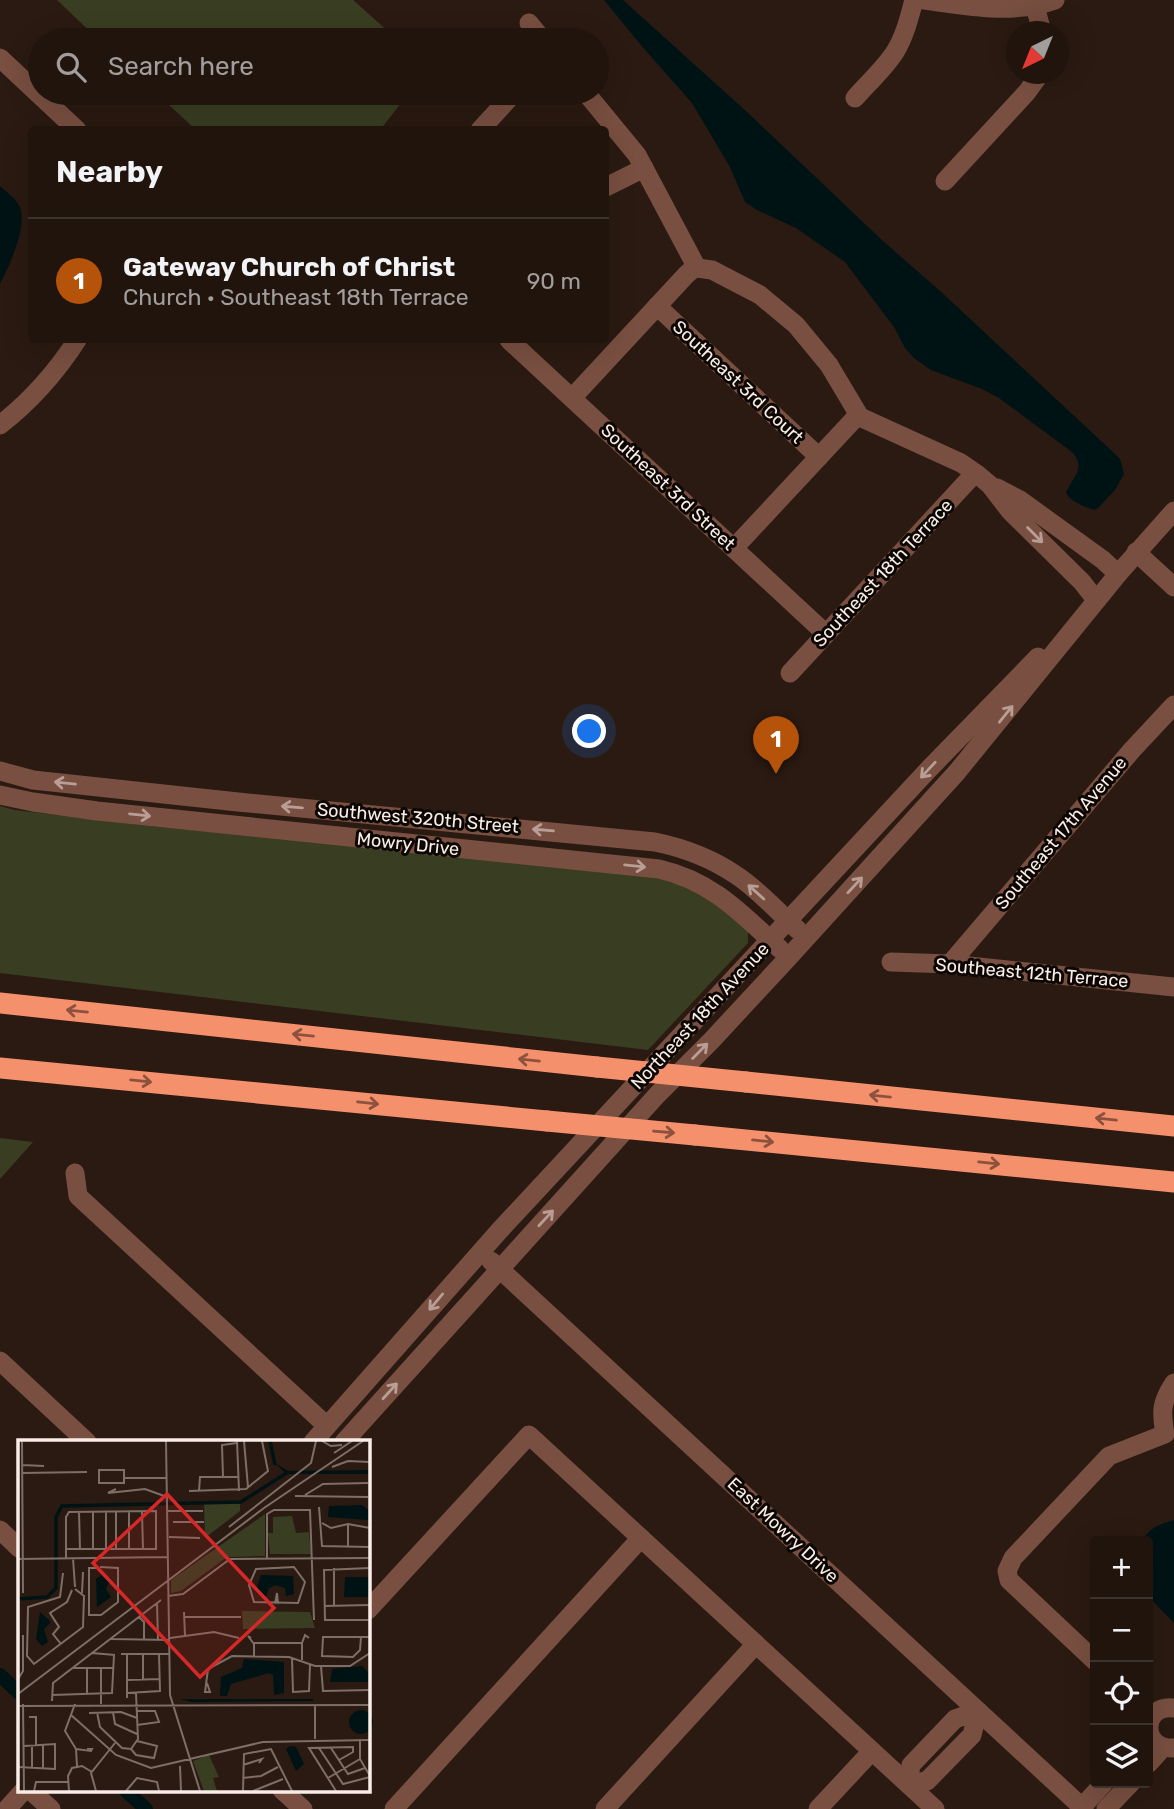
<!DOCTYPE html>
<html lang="en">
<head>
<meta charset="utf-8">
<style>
	:root { --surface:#20140d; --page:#2d211b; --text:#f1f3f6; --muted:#a29e9d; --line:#3d332e; --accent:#b45309 }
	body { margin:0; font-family:Rubik,sans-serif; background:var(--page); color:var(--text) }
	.controls { position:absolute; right:21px; bottom:21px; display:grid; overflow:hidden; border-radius:7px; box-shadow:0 7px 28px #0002 }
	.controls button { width:63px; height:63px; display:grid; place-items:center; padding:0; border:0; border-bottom:2px solid var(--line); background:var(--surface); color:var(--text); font:35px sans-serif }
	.compass { position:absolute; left:1006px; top:21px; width:63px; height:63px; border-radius:50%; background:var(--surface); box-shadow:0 7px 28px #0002; rotate:223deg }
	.you { position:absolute; left:590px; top:732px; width:24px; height:24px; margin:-18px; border:5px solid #fff; border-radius:50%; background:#1a73e8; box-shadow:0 0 0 10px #1a73e833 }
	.badge { display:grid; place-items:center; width:46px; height:46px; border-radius:50%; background:var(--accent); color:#fff; font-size:23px; font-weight:700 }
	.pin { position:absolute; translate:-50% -58px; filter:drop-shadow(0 2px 4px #0008) }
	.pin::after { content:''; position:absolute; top:37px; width:24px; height:21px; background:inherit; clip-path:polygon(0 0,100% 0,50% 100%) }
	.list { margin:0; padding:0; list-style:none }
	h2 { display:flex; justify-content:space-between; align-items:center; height:91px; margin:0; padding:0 28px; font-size:30px }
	h2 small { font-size:23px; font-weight:400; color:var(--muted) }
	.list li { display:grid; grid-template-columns:46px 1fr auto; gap:21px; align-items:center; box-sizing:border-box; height:126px; padding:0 28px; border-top:2px solid var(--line) }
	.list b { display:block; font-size:26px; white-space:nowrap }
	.list p { margin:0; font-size:23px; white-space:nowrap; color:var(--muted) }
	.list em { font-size:23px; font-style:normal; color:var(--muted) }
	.icon { flex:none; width:38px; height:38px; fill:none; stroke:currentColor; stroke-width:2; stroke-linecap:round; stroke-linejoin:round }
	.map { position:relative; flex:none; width:1174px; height:1809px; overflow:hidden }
	.search { position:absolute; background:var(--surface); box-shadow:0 7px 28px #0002; left:28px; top:28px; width:581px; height:77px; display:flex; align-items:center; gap:18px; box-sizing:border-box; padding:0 24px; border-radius:38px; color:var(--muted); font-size:26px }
	.panel { position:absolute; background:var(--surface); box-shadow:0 7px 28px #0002; left:28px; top:126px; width:581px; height:217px; border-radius:7px }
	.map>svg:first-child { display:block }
	.green { fill:#393d21 }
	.water { fill:#001314 }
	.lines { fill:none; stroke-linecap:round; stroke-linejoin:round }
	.canal { stroke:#001314; stroke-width:14 }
	.minor { stroke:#784f41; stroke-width:19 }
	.highway { stroke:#f5906d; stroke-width:21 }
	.highway-bridge { stroke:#f5906d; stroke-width:21 }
	.oneway { stroke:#b89e94 }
	.oneway2 { stroke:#8d523e }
	.labels { text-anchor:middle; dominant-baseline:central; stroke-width:6; stroke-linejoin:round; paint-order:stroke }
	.street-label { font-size:18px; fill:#f9ede7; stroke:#0d0704 }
	.inset-river { fill:none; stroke:#001314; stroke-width:3.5 }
	.inset-road { fill:none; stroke:#7d6e67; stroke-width:2 }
	.view { fill:#d62828; fill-opacity:0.15; stroke:#d62828; stroke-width:3.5 }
	.inset-edge { fill:none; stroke:#f9ede7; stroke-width:3.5 }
</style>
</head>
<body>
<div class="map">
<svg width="1174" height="1809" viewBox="0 0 1174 1809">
	<rect width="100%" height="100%" fill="#2a1a11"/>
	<!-- green -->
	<g class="green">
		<polygon points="57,0 353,0 398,40 99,40"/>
		<polygon points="156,93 409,93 380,130 195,129"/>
		<polygon points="0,806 15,810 139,825 617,871 656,876 706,895 748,931 748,943 648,1050 0,973"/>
		<polygon points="0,1138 33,1142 0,1179"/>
	</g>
	<!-- water -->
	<g class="water">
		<path d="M 604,0 L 623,0 L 747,112 L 884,242 L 939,290 L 1115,454 L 1120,459 L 1124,474 L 1115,490 L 1098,508 L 1094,510 C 1085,507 1071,502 1066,493 C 1072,477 1087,469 1072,452 L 999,398 L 982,389 L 931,370 L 914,358 L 905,348 L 894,327 L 845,262 L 796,228 L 757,210 L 745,202 L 730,167 L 692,103 L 640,44 Z"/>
		<path d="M 0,186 C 6,192 15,198 19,205 C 29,225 9,266 0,284 Z"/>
		<path d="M 1174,1520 L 1174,1623 L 1148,1596 L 1148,1541 L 1142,1541 C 1149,1528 1160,1524 1174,1520 Z"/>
	</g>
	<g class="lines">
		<!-- canal -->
		<g class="canal">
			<polyline points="0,1675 19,1693"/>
			<polyline points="125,1790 146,1809"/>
		</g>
		<!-- minor -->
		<g class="minor">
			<path d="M 924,0 C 968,6 1013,15 1055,0"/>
			<polyline points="1035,6 1042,32"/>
			<polyline points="529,23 543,40"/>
			<polyline points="0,58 77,130"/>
			<polyline points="586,93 637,155 697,268"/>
			<path d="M 855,98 C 868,83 884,69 895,52 C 905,36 909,18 914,0"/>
			<polyline points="480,130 514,93"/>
			<polyline points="945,181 1027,92 1040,74"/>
			<polyline points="606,187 644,168"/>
			<polyline points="697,268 712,270 760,295 796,325 829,365 860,417 961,463 977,474 990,485 1010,511 1082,582 1096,600"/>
			<polyline points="657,306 819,457"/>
			<polyline points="509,340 826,634"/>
			<polyline points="572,398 686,275 694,268 697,268"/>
			<path d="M 0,425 C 32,400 55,374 77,340"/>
			<polyline points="997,488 1020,500 1103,560 1118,574"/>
			<polyline points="734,548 858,415"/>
			<polyline points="1136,552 1174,587"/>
			<polyline points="790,673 975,473"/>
			<path d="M 0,771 L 33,780 L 238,802 L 655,842 C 684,848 711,858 736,875 C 759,890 778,912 798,930"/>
			<path d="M 0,795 L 33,802 L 97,811 L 659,869 C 712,881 742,914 780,949"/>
			<polyline points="891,962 950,964 1174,987"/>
			<polyline points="950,964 1132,750 1174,705"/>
			<polyline points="75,1173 78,1196 327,1426"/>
			<polyline points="491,1261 1084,1809"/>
			<polyline points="0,1361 87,1442"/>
			<polyline points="313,1442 500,1230 928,770 1038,657"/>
			<polyline points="344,1442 657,1095 711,1041 788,958 957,772 1118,574 1174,511"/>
			<polyline points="0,1530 19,1548"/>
			<polyline points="368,1610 529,1435 935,1809"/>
			<path d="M 1095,1661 L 1009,1580 L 1007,1571 L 1013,1558 L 1109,1456 L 1165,1434 C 1161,1411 1161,1403 1174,1383"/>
			<path d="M 1174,1708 C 1141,1704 1140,1750 1174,1748"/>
			<polygon points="978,1711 972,1735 927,1781 908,1784 911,1765 955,1719"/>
			<polyline points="1148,1764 1159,1752 1161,1747"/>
			<polyline points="30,1790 51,1809"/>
			<polyline points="282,1790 303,1809"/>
			<polyline points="1082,1807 1104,1783"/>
			<polyline points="7,1809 24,1790"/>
			<polyline points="394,1809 641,1538"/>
			<polyline points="605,1809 756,1644"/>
			<polyline points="818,1809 872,1751"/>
			<polyline points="1106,1809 1131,1783"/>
		</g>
		<!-- highway -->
		<g class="highway">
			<polyline points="0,1003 597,1067"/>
			<polyline points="0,1068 547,1121"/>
			<polyline points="746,1082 1174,1126"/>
			<polyline points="695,1135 1174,1182"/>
		</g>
		<!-- highway-bridge -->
		<g class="highway-bridge">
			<polyline points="597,1067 746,1082"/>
			<polyline points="547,1121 695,1135"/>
		</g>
	</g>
	<!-- one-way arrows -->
	<defs><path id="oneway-shaft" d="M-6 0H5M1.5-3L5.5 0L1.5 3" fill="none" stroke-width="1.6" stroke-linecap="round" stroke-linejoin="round" transform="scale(1.75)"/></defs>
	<g class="oneway">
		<use href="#oneway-shaft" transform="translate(1035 535) rotate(45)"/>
		<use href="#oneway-shaft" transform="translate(1006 714) rotate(-51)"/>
		<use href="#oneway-shaft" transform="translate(928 770) rotate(133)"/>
		<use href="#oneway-shaft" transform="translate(65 783) rotate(-174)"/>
		<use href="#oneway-shaft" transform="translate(292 807) rotate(-175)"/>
		<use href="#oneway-shaft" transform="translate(140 815) rotate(6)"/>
		<use href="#oneway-shaft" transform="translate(543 830) rotate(-175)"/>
		<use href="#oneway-shaft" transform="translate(635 866) rotate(6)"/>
		<use href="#oneway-shaft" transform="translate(855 885) rotate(-47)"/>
		<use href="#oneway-shaft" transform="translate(756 892) rotate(-138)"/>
		<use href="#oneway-shaft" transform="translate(700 1051) rotate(-45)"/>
		<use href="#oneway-shaft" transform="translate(546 1218) rotate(-47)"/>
		<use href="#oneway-shaft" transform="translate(436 1302) rotate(130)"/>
		<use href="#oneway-shaft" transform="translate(390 1391) rotate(-48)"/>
	</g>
	<g class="oneway2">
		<use href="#oneway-shaft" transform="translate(77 1011) rotate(-174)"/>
		<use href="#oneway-shaft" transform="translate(303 1035) rotate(-174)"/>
		<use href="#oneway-shaft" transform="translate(529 1060) rotate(-174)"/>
		<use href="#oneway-shaft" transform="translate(141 1081) rotate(6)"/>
		<use href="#oneway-shaft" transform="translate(880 1096) rotate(-174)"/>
		<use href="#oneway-shaft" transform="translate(368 1103) rotate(6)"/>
		<use href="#oneway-shaft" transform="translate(1106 1119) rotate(-174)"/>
		<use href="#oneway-shaft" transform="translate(664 1132) rotate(5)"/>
		<use href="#oneway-shaft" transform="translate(763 1141) rotate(6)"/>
		<use href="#oneway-shaft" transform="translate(989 1163) rotate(6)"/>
	</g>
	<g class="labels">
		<!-- street labels -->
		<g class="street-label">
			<text transform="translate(738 382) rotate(43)">Southeast 3rd Court</text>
			<text transform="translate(668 487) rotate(43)">Southeast 3rd Street</text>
			<text transform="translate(883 573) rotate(-47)">Southeast 18th Terrace</text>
			<text transform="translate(418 818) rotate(5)">Southwest 320th Street</text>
			<text transform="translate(1061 833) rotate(-50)">Southeast 17th Avenue</text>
			<text transform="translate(408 844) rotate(6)">Mowry Drive</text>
			<text transform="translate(1032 973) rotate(5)">Southeast 12th Terrace</text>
			<text transform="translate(700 1016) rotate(-47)">Northeast 18th Avenue</text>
			<text transform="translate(783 1530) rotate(43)">East Mowry Drive</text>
		</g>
	</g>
	<!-- overview -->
	<g transform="translate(18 1440)">
		<rect width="352" height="352" fill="#2a1a11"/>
		<path d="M 186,64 L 222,64 L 222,71 L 187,98 ZM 247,74 L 247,116 L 209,117 L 163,151 L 153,153 L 153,140 ZM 274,76 L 278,93 L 291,92 L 293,114 L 252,114 L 250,93 L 255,93 L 255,77 ZM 224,171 L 292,172 L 297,188 L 225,189 ZM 191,315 L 201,337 L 195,338 L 199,351 L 186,351 L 175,321 Z" fill="#393d21"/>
		<path d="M 257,23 L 270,31 L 352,30 L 352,34 L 268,34 ZM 344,65 L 352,71 L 350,80 L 310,77 L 311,66 ZM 84,135 L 93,138 L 88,149 L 93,157 L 79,167 L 78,139 ZM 243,135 L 275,136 L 276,154 L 268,156 L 267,148 L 258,145 L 251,148 L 248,156 L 242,156 L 239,147 ZM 352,137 L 352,157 L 326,157 L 327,137 ZM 22,172 L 33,182 L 26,189 L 30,202 L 24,206 L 18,199 ZM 226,219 L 266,222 L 266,253 L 256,255 L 255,235 L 251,233 L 213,244 L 209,256 L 202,256 L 203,237 L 224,228 ZM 344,226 L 352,234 L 350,242 L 312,242 L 314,229 ZM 162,259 L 295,259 L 296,261 L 173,262 ZM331 282a12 12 0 1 1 24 0a12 12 0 1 1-24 0ZM 272,306 L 278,307 L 286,324 L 278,331 L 268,309 Z" fill="#001314"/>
		<path class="inset-river" d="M 252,1 L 257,25M 0,159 L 29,157 L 38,148 L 38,77 L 44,66 L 223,62 L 270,32"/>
		<path class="inset-road" d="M 4,1 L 5,153M 148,1 L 152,255 L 182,351M 219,1 L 221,51M 226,1 L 230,47M 304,1 L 313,6 L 324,5M 316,13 L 334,1M 4,25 L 26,26M 314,27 L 330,21 L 352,22M 81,30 L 106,30 L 106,43 L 81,43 ZM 4,33 L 69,32M 205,37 L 204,5 L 219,3M 106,38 L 148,38M 98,49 L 90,53 L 127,49 L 149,57M 171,51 L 228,49 L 250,31 L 244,1M 181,51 L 182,37 L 220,37M 287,55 L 305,44 L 350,43M 277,56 L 350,57M 301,67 L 304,106 L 352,107M 150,71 L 185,71M 61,72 L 62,109M 75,72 L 75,109M 88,72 L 88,109M 98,72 L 98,109M 111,72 L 111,109M 124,72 L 125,109M 155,82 L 186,82M 304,83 L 313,88 L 330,84 L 352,88M 330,84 L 330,107M 211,87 L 293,23 L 298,1M 151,97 L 182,98M 48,109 L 138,109 L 138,71 L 51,72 L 48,77 L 48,118M 55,118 L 57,147M 0,119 L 150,117M 249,119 L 249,74 L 256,70 L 292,70 L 296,180M 276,127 L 287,142 L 280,163 L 236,162 L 231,145 L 238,129 ZM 78,128 L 71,128 L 71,175 L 83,175 L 100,162 L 100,128 L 82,127M 316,128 L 316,166M 352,128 L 306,130 L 307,180 L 352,180M 45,133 L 42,157 L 10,167 L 9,216 L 16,224 L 65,187 L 66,156 L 57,149M 64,153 L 65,132M 150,156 L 165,154 L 212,119 L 352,118M 139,163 L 140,200M 257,164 L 259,153 L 260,164M 306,166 L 352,165M 166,172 L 167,196M 121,177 L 126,182 L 126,201M 167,177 L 223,177M 343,197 L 342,210 L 335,217 L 304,216 L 305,197 L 352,197M 152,198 L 196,192 L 221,198M 233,198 L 230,196 L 236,204 L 236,217M 93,199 L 152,200M 236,203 L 284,203M 43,204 L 35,194 L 41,187 L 32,173 L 49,162 L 54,150M 74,213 L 97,215M 103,214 L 152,214M 125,214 L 125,239M 274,218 L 275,252 L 291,251 L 292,225M 284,220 L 284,203 L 287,195 L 291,198M 303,226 L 305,251 L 352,250M 55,228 L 96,228M 69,228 L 69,254M 0,239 L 5,231 L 5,195M 109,240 L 142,239M 189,243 L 192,252 L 187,252 L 190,229 L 214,216 L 271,217 L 297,226 L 332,226 L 352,213M 109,253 L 142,251 L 141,214M 0,254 L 246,68 L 345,1M 34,255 L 94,253 L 96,215M 109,258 L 109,214M 34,261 L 35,243 L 143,160M 5,264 L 6,351M 57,264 L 47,291 L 58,309 L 59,326M 83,264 L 83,228M 0,266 L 352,265M 297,266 L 297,299M 119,271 L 137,271 L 141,282 L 119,285M 79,272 L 82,287 L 104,308 L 113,309 L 120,299 L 118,253M 95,272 L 97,284 L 119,294M 71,273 L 103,272 L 119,278M 53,275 L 98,315 L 133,328 L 245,302 L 352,300M 11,277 L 18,277 L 18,305M 342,299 L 342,319 L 352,336M 14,305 L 14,328M 301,308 L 325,344 L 352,337M 313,308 L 330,334 L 347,328M 58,309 L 73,311 L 74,309 L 69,309M 113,309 L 118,315 L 136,318 L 139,306 L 119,301M 225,325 L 244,319 L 241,323M 162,326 L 163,351M 0,327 L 37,329 L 37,304 L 6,306M 25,329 L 25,305M 225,338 L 243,336 L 260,327M 310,338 L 342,319M 16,351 L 18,342 L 50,342M 51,351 L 50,336 L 54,328 L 64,326 L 74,332M 78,351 L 73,333 L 97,303M 108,351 L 119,338 L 139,342 L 141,351M 225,351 L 226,314 L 253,309 L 274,351M 235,351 L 265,339M 318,351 L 291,308 L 335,307 L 335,312 L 321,320"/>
		<path class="view" d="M 149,54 L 256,168 L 182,237 L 75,123 Z"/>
		<rect width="352" height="352" class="inset-edge"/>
	</g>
</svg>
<div class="controls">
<button>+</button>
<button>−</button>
<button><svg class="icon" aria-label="locate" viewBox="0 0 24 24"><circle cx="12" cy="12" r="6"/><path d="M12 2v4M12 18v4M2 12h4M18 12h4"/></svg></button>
<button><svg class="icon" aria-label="layers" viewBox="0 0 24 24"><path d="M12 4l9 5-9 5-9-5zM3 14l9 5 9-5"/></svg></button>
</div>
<svg class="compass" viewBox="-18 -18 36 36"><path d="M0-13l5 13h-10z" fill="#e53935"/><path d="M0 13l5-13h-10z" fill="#a29e9d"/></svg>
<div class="you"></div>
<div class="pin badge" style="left:776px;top:774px">1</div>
<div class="search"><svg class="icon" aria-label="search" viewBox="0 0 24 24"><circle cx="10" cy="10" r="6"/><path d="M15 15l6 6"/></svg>Search here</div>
<section class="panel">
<h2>Nearby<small></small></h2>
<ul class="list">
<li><span class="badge">1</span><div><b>Gateway Church of Christ</b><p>Church · Southeast 18th Terrace</p></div><em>90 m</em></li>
</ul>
</section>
</div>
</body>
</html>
